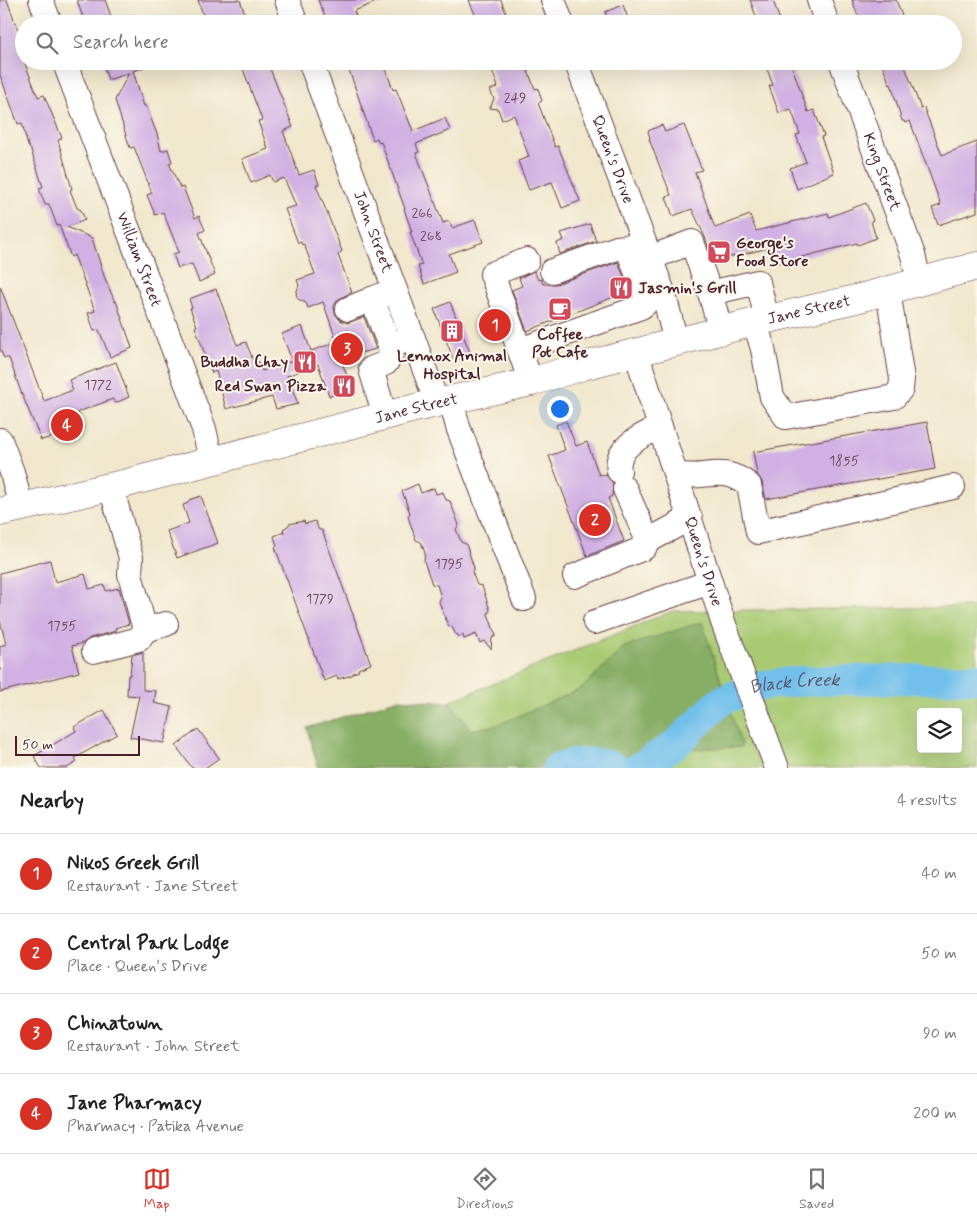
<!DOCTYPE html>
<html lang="en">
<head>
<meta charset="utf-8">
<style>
	:root { --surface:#fff; --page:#f6f6f6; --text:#202124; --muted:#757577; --line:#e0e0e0; --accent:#d93025 }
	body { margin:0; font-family:Mynerve,sans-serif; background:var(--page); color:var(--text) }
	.controls { position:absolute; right:15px; bottom:15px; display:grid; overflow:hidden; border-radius:5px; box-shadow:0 5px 20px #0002 }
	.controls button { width:45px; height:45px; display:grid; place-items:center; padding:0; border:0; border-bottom:1px solid var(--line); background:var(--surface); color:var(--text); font:25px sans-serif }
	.scale { position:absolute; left:15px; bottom:12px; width:125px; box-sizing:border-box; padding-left:5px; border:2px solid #4a1f2b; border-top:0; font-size:14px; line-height:18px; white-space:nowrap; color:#4a1f2b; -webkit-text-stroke:4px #fbf7ec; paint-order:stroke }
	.you { position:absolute; left:559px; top:408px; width:18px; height:18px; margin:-12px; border:4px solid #fff; border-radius:50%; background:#1a73e8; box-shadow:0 0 0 8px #1a73e833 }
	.badge { display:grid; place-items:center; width:32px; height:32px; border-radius:50%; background:var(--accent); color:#fff; font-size:16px; font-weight:700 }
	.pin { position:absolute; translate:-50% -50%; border:2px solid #fff; box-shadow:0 1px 5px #0006 }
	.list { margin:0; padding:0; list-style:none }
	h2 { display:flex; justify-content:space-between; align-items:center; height:65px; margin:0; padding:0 20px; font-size:21px }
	h2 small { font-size:16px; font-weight:400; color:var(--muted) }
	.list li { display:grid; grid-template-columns:32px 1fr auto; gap:15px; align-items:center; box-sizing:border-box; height:80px; padding:0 20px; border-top:1px solid var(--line) }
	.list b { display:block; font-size:19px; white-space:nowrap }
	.list p { margin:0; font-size:16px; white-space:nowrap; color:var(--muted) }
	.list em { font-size:16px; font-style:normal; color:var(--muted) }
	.icon { flex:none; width:28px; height:28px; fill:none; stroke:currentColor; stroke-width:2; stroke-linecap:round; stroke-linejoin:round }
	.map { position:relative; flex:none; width:977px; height:768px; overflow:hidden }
	.search { position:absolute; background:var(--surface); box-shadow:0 5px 20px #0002; left:15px; right:15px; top:15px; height:55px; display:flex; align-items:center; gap:12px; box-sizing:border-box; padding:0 18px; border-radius:28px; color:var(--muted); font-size:19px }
	.sheet { height:385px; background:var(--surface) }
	nav { display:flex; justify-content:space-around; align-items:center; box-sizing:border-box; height:70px; border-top:1px solid var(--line); background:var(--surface); font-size:14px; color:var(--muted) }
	nav a { display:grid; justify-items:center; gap:2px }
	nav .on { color:var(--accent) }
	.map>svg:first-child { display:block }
	.green { fill:#a8ca73; stroke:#79744f; fill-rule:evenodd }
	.forest { fill:#86ae65; stroke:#686648 }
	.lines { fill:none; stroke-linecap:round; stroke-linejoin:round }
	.river { stroke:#71bfeb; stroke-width:30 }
	.building { fill:#d1b0e3 }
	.minor-casing { stroke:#633d43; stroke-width:26 }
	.major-casing { stroke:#633d43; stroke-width:29 }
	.minor { stroke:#fff; stroke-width:24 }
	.major { stroke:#fff; stroke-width:28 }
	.labels { text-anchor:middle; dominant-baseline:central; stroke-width:4; stroke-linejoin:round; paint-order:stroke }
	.number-label { font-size:14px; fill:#6c4359 }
	.street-label { font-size:16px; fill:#4a1f2b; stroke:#fbf7ec }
	.poi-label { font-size:16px; font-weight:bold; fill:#4a1f2b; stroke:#fbf7ec; text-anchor:start }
	.water-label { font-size:18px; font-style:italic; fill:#58576e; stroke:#fbf7ec }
</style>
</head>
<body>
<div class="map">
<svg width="977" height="768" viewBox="0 0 977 768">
	<rect width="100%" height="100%" fill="#fbf7ec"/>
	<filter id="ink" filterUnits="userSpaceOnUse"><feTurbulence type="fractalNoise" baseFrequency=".02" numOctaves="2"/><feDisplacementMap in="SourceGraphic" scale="10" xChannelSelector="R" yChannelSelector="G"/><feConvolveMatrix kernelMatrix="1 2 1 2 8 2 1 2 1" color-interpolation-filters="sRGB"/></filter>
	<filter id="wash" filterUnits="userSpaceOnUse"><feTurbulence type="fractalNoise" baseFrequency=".0096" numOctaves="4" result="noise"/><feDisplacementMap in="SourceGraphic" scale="20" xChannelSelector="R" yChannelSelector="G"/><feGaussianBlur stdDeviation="1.12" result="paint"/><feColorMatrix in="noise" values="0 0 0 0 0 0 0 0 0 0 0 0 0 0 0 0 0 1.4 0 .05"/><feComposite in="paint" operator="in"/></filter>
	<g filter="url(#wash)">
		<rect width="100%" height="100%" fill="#f0e7cc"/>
		<!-- green -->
		<path class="green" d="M 977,607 L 977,768 L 319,768 L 330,750 L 672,611 ZM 921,712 L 958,712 L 958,749 L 921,749 Z"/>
		<!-- forest -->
		<polygon class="forest" points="702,622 742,747 687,749 650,768 318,768 307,728 399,699 451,703 471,730 497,725 581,689 624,647"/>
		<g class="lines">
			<!-- river -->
			<g class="river">
				<path d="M 557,768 C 578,761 595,760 616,768"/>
				<path id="s1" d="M 638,768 L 676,744 L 721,701 L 757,686 L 802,681 L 977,678"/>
			</g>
		</g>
		<g id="blocks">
			<!-- building -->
			<g class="building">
				<polygon points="0,0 7,0 24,46 24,56 22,56 38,97 44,95 62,138 58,140 72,189 70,190 77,208 81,210 85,220 67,227 92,238 104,276 115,302 116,301 132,348 110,357 99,330 94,331 88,313 95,311 85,284 74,255 71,257 59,225 57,226 49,204 45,205 39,188 43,187 31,150 28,146 22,123 18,124 0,75"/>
				<polygon points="77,0 105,0 111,16 85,24"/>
				<polygon points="198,0 240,0 247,20 237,24 206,24"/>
				<polygon points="318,0 379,0 379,1 354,11 359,24 328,24"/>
				<polygon points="469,0 501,0 510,24 479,24"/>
				<polygon points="750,0 773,0 781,24 759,24"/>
				<polygon points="852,0 896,0 905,24 861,24"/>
				<polygon points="623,5 630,24 609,24 605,12"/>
				<polygon points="110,61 156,61 156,63 133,71 144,106 146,106 157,134 161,151 168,149 172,162 169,163 180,188 183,187 195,218 199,216 205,230 199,233 215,275 199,282 192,264 178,268 173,254 179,252 163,212 155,215 147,195 152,193 134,147 130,148 115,100 129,73 108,80 103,64"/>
				<polygon points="240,61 267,61 293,127 283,131 299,175 314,170 319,184 316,185 342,251 338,255 352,292 337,300 334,307 335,314 340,320 347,323 364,317 376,349 340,358 353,390 329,396 318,364 287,376 298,404 276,409 272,397 226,409 216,371 212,373 195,327 197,326 190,308 192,308 189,299 216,289 237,345 246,342 254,363 258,361 262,371 292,361 282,334 302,326 311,351 337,342 323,302 308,308 306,303 298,299 296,294 299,285 297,280 315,274 304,244 302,245 301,242 298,243 285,209 296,206 284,178 273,182 270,175 251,183 242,159 268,149 258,121 262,120"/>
				<polygon points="346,61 383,61 393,90 396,89 413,131 445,118 450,130 416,144 419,152 416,153 443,223 449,221 452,228 475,220 483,242 449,254 456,272 424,284 418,266 422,265 410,232 412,232 404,209 405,209 381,142 379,143 377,138 373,140"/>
				<polygon points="489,61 524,61 535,89 538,88 542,101 538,103 555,147 558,146 580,201 562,208 552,182 529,190 518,161 529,157 514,115 502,120 498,109 490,108 494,99 490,90 498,87"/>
				<polygon points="764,61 790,61 808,112 814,110 824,136 821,137 834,173 797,189 790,168 806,162 796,135 800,134 791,109 779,113 769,86 773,85"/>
				<polygon points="881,61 903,61 921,109 924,108 942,155 977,142 977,212 938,225 932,208 941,205 910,121 905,123 904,121 902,121 891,84 890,85"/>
				<polygon points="662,125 665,132 684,125 702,170 695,172 715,228 750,215 756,231 828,213 829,217 866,203 873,220 871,221 876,238 858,245 857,243 774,264 769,248 713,261 705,237 692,209 673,216 666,197 671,195 649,139 650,138 648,131"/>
				<polygon points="590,224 596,241 560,254 557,243 564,240 561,233"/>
				<polygon points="618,262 629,291 527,331 512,290 522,286 519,278 534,271 538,280 541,279 543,284 556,284"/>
				<polygon points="0,286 44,401 73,390 69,380 116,362 129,397 115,403 113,399 78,412 84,429 41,440 21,392 9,358 4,358 0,349"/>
				<polygon points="450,302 471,355 454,361 434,309"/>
				<polygon points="491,312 500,337 492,340 483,316"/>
				<polygon points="566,421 576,446 587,442 599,475 604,474 605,476 606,475 613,483 612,496 608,498 624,541 587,556 549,456 565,450 556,425"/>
				<polygon points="927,422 935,469 766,499 762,482 757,474 753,452"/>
				<polygon points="418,484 421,493 434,488 436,494 443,492 446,500 450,501 459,525 456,529 461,542 466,544 474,568 472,572 477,585 482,586 490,610 488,614 496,636 492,638 491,649 484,641 480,643 476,634 464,639 463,635 459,637 457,634 456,635 452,627 448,625 439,602 441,597 437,585 432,584 424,561 425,553 421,542 416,540 408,517 410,513 402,491"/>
				<polygon points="201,496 218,543 177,558 167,531 189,523 183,505 188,503 189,500"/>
				<polygon points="304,521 305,524 315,521 319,530 322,530 371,664 358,669 359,671 353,673 352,675 338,679 337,676 324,681 275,547 277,546 274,536 284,532 283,529 288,526 289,524"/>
				<polygon points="50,560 55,582 85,574 89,589 104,585 106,591 119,588 129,624 115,628 116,631 90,638 83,643 72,646 79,672 0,692 0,646 6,644 0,620 0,573"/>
				<polygon points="143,652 143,690 156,691 154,703 172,707 164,743 130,737 139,696 127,695 128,675 130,675 132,655"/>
				<polygon points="104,710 117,734 75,758 77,762 67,768 41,768 34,756 76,731 74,727"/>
				<polygon points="198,729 219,758 205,768 192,768 176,746"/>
			</g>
		</g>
	</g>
	<g filter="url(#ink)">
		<use href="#blocks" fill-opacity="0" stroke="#633d43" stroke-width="1"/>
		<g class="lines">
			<!-- minor casing -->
			<g class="minor-casing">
				<g id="minor">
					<polyline points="41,0 50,24"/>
					<polyline points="287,0 296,24"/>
					<polyline points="553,0 562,24"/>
					<polyline points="819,0 827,24"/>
					<path id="s2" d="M 64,61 L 204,429 L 211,460"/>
					<path id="s3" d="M 310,61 L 437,403"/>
					<path id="s4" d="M 576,61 L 664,295 L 676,342"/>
					<path id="s5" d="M 841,61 L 913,255 L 919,281"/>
					<polyline points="642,242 627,247 642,286"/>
					<polyline points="650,258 692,242 710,293 758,282 767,319"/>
					<polyline points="527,260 492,274 531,382"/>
					<polyline points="552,271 617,248 627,247"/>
					<polyline points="710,293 721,331"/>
					<polyline points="348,309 372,299"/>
					<polyline points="755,322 763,349 772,397 786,417 894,397 901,389 902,379 888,291"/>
					<polyline points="390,346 372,299 395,290"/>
					<polyline points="520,350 641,307 645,304 646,296 642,286 658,280"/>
					<path id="s6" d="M 636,352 L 723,622 L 777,768"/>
					<polyline points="451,400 458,427 524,599"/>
					<polyline points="385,416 371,369 386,363 392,352 390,346 413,338"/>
					<polyline points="0,440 12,472 21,507"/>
					<path d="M 619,471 C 614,447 643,435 660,427"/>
					<path d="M 676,474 C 705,481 720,463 749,485 L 758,532 L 953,487"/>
					<polyline points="625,489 648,541"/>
					<polyline points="575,576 644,548 648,541 690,518"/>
					<polyline points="595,622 710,582"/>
					<polyline points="145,630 166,624"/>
					<polyline points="94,651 139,639 145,630 130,574 131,558 111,487"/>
				</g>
			</g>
			<!-- major casing -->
			<g class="major-casing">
				<g id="major">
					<path id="s7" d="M 0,512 L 123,484 L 419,407 L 531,382 L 583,366 L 755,322 L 860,298 L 977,266"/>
				</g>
			</g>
			<!-- minor -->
			<use href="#minor" class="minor"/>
			<!-- major -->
			<use href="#major" class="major"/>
		</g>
	</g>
	<!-- icons -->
	<defs>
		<g id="supermarket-square" transform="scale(1.25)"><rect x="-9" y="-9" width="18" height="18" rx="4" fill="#d1495b" stroke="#fbf7ec"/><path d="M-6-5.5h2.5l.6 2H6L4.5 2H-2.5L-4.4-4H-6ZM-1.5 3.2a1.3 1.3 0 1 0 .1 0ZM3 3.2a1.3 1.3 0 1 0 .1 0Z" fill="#fff"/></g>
		<g id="restaurant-square" transform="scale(1.25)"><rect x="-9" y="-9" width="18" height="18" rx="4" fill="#d1495b" stroke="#fbf7ec"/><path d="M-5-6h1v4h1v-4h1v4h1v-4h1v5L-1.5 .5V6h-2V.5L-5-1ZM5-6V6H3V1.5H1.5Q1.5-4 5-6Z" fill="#fff"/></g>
		<g id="cafe-square" transform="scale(1.25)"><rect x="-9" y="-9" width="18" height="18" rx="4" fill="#d1495b" stroke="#fbf7ec"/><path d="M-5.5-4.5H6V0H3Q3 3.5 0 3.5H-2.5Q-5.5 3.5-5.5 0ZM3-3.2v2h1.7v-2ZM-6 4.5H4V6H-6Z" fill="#fff"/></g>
		<g id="building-square" transform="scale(1.25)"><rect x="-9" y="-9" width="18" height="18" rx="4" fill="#d1495b" stroke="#fbf7ec"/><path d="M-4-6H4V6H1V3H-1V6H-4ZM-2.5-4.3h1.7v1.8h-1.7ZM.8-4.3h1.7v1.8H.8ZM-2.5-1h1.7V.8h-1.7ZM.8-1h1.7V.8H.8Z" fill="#fff"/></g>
	</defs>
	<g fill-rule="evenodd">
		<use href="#supermarket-square" x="719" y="252"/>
		<use href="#restaurant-square" x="621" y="288"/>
		<use href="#cafe-square" x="560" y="309"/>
		<use href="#building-square" x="452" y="331"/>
		<use href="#restaurant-square" x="305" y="362"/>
		<use href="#restaurant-square" x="344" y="386"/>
	</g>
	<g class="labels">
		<!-- number labels -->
		<g class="number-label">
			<text x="515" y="98">249</text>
			<text x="422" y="213">266</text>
			<text x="431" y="236">268</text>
			<text x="98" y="385">1772</text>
			<text x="844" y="461">1855</text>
			<text x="449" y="564">1795</text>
			<text x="320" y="599">1779</text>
			<text x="62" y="626">1755</text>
		</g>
		<!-- street labels -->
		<g class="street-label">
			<text stroke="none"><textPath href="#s4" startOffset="105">Queen's Drive</textPath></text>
			<text stroke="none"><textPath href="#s5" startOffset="118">King Street</textPath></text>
			<text stroke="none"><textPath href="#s3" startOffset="182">John Street</textPath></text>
			<text stroke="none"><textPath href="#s2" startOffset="212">William Street</textPath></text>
			<text stroke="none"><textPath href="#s7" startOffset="834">Jane Street</textPath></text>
			<text stroke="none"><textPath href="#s7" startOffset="429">Jane Street</textPath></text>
			<text stroke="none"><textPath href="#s6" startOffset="220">Queen's Drive</textPath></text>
		</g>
		<!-- poi labels -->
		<g class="poi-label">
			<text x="736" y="243">George's<tspan x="736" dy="18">Food Store</tspan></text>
			<text x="638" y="288">Jasmin's Grill</text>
			<text x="560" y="334" text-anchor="middle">Coffee<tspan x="560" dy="18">Pot Cafe</tspan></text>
			<text x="452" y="356" text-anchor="middle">Lennox Animal<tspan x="452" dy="18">Hospital</tspan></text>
			<text x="288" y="362" text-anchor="end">Buddha Chay</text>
			<text x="326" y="386" text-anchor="end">Red Swan Pizza</text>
		</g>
		<!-- water labels -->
		<g class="water-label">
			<text stroke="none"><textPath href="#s1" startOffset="184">Black Creek</textPath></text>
		</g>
	</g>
</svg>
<div class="controls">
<button><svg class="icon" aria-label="layers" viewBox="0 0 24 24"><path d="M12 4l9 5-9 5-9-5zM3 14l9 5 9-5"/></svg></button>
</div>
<div class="scale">50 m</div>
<div class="you"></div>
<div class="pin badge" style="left:495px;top:325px">1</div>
<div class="pin badge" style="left:595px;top:520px">2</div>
<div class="pin badge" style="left:347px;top:349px">3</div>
<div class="pin badge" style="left:67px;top:425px">4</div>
<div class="search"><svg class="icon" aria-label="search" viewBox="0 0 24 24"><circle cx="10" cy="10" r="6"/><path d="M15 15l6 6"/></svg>Search here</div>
</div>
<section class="sheet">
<h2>Nearby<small>4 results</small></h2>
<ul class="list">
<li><span class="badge">1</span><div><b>Nikos Greek Grill</b><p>Restaurant · Jane Street</p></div><em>40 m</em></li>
<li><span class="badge">2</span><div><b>Central Park Lodge</b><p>Place · Queen's Drive</p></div><em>50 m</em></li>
<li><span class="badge">3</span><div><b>Chinatown</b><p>Restaurant · John Street</p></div><em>90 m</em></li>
<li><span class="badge">4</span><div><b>Jane Pharmacy</b><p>Pharmacy · Patika Avenue</p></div><em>200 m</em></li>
</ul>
</section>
<nav>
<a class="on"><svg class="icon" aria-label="map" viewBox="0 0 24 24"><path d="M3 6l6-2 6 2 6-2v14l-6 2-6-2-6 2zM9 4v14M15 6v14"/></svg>Map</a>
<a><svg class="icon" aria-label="directions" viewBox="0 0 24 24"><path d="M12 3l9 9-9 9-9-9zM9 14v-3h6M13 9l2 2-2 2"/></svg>Directions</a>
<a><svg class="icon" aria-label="saved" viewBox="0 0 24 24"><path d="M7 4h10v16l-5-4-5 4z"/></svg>Saved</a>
</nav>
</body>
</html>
